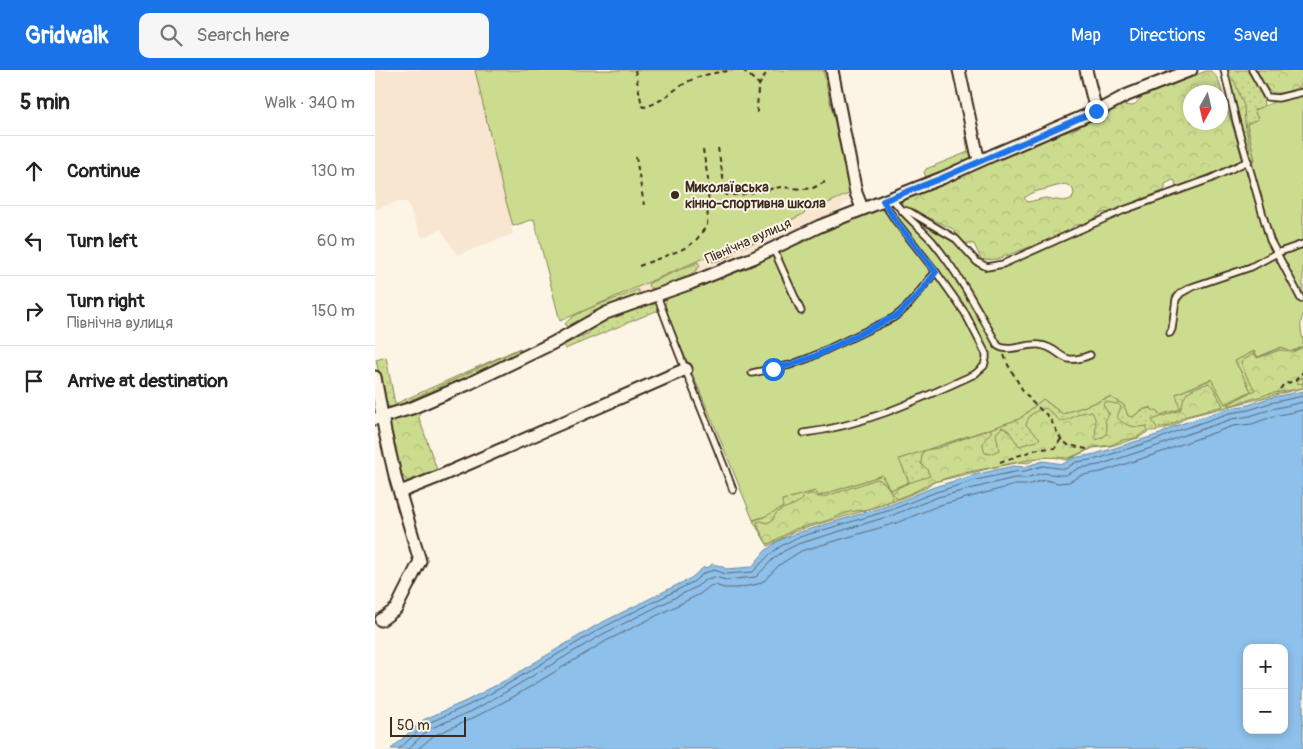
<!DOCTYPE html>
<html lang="en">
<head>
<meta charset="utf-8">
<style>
	:root { --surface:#fff; --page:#f6f6f6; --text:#222; --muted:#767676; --line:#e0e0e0; --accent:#1a73e8 }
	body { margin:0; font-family:Pangolin,sans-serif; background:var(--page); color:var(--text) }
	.controls { position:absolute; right:15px; bottom:15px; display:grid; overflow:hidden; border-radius:10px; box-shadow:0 2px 8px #0003 }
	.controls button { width:45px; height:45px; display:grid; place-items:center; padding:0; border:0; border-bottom:1px solid var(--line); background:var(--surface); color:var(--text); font:25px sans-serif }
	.compass { position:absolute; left:808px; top:15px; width:45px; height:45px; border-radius:50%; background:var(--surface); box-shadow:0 2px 8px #0003; rotate:188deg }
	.scale { position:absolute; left:15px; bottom:12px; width:76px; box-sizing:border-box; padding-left:5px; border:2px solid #3b2a1e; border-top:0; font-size:14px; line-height:18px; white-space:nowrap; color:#3b2a1e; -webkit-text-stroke:4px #fcf5e5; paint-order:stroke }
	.stop { position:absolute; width:15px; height:15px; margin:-11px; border:4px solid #1a73e8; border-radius:50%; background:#fff }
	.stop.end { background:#1a73e8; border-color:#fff; box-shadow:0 1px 5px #0008 }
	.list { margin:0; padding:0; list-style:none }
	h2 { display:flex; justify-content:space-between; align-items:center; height:65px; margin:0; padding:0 20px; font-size:21px }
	h2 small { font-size:16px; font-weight:400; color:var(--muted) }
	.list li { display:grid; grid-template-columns:32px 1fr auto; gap:15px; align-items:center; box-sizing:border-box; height:70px; padding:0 20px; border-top:1px solid var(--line) }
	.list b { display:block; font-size:19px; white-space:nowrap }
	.list p { margin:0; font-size:16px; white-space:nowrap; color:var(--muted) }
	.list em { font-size:16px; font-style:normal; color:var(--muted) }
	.icon { flex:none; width:28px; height:28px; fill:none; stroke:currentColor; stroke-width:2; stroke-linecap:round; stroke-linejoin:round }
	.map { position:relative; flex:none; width:928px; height:679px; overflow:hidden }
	header { display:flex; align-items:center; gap:30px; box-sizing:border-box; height:70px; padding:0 25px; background:var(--accent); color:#fff }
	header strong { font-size:24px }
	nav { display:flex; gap:28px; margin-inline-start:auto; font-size:18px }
	.search { width:350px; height:45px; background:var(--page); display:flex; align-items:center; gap:12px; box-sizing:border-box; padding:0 18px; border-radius:10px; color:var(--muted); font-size:19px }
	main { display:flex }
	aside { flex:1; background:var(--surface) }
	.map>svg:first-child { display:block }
	.built { fill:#f8e6d0 }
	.grass { fill:url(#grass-dots); stroke:#848356 }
	.forest { fill:url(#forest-crowns); stroke:#848356; fill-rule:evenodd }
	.garden { fill:#ccdc8f; stroke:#848356 }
	.water { fill:#8dc0ea; stroke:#6c8498; fill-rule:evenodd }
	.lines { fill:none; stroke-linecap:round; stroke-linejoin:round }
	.shore { stroke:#5c6670; stroke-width:1 }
	.service-casing { stroke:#3b2a1e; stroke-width:9 }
	.minor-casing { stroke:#3b2a1e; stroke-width:15 }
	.path { stroke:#3b2a1e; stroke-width:2; stroke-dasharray:5 4; stroke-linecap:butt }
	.service { stroke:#fcf5e5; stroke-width:5.5 }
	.minor { stroke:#fcf5e5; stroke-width:11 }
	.route { stroke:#1a73e8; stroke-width:6 }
	.poi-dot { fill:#3b2a1e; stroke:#fcf5e5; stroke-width:2 }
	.labels { text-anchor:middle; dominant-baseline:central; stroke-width:4; stroke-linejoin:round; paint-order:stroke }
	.poi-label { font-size:14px; font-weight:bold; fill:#3b2a1e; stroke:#fcf5e5; text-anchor:start }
	.street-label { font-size:14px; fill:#3b2a1e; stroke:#fcf5e5 }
</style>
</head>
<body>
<header>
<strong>Gridwalk</strong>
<div class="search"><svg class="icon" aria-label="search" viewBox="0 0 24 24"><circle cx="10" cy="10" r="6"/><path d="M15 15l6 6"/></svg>Search here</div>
<nav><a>Map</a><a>Directions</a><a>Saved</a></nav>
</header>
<main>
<aside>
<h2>5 min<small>Walk · 340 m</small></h2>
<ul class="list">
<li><svg class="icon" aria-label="ahead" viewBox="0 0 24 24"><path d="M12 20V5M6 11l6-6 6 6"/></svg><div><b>Continue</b></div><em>130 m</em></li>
<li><svg class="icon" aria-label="left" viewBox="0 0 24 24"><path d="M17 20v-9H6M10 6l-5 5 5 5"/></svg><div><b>Turn left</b></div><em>60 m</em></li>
<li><svg class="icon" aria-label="right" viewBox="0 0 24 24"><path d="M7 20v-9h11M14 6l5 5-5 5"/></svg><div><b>Turn right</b><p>Північна вулиця</p></div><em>150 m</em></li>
<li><svg class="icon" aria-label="arrive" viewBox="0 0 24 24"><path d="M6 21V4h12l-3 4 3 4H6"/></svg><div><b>Arrive at destination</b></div></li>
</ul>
</aside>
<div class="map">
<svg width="928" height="679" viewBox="0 0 928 679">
	<defs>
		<pattern id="grass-dots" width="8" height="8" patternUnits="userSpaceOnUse" patternTransform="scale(1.25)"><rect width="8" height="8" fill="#ccdc8f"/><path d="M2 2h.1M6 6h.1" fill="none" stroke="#b0bd7b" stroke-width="1.8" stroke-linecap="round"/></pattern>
		<pattern id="forest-crowns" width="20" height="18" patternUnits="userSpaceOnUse" patternTransform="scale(1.25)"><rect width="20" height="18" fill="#ccdc8f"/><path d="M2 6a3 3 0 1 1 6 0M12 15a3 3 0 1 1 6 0" fill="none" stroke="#b0bd7b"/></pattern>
	</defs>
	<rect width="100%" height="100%" fill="#fcf5e5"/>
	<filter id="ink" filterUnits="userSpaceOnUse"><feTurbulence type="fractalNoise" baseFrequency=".02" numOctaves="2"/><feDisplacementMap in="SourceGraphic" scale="10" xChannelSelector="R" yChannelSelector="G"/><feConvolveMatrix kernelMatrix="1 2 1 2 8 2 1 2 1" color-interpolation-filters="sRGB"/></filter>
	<g filter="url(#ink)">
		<!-- built -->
		<polygon class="built" points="0,0 454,0 476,128 465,139 403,170 231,238 182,242 159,149 136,157 138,164 82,185 66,159 47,168 32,132 22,132 0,139"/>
		<!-- grass -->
		<g class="grass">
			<polygon points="852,0 875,0 888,27 889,36 879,40 883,49 872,55 880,90 875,91 864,53"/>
			<polygon points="273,234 282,235 286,242 281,241 190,279 188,275 214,263 215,257 219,253"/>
			<path d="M 928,275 L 928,318 L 811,347 C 801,356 787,361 774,361 L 763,368 L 736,376 L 718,378 L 692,390 L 679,387 L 663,388 L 653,393 L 646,392 L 621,397 L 559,412 L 551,418 L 515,433 L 418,462 L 393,476 L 378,451 L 391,446 L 407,430 L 440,421 L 444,426 L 507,405 L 515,420 L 534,412 L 523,389 L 644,349 L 668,329 L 688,344 L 735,327 L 749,335 L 758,347 C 766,340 772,336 782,340 L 785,345 L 801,324 L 837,309 L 850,334 L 876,321 L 860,291 L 879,281 L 883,287 L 907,277 L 925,278 Z"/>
			<polygon points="145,278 147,284 20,339 11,335 1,290 11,287 20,334"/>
		</g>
		<!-- forest -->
		<g class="forest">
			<path d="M 882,0 L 928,0 L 928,8 L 927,8 L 925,17 C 898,27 893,27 882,0 Z"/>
			<path d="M 831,1 L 836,1 L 843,9 L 867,87 L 867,90 L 849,99 L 801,117 L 800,111 L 798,110 L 790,114 L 790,119 L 788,121 L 769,128 L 735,143 C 723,140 721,149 712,155 L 699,155 L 693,163 L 622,189 L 611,190 L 606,189 L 599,174 L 592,174 L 586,170 L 578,159 L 527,135 L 526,130 L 635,82 L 665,73 L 677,66 L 698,60 L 733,41 L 747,35 L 758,36 L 768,26 ZM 816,22 L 846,22 L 846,52 L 816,52 ZM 690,114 L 697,117 L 699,123 L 697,129 L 688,131 L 670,128 L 653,132 L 649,128 L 659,122 Z"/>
			<polygon points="855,10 859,10 869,36 870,53 877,90 875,89"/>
			<polygon points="593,62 597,84 595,89 553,107 551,107 549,102 551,99 593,82 590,63"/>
			<path d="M 397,160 L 396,165 C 385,173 371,174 359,180 L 358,185 L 342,191 L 335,192 L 337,186 Z"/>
			<path d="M 323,192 L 325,196 C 320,205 292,215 281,219 L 275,218 L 273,216 L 274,213 Z"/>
			<path d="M 261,220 L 264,220 L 264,225 L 261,227 L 224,240 L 193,257 L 190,254 C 201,239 242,230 261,220 Z"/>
			<polygon points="928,277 928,307 920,311 922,313 928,314 928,318 893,324 857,335 852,335 880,320 871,305 866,292 879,283 882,288 905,280 918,282"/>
			<polygon points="144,279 145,283 88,312 22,338 21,337"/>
			<path d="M 834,313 L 838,317 L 848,336 L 809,347 L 794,356 L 782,358 L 777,350 L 805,340 C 808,336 807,333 809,328 C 813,319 825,316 834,313 Z"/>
			<path d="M 730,332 L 743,334 L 746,337 L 742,347 C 750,357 760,358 772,356 L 772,360 L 761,368 L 747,370 L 736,375 L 719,377 L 694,388 L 668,387 L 589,403 L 555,413 L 543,420 L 522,429 L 518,423 C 523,414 545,410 555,406 L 552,399 L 546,394 L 547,383 L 551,380 L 563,378 L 614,359 L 617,361 C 610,370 605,371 610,383 L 615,384 L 624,380 L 621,364 L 627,357 L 633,360 L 644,376 L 662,371 L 665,368 L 651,355 C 655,342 659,342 671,338 L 685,351 C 698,351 703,340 717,342 C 722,350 721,357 720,367 L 722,370 L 731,365 L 732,358 L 730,351 L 734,344 L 728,335 Z"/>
			<polygon points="62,334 44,342 44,348 62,400 75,395 33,413 24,400 13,353 40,341"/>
			<path d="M 502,409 C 510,411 517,421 518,430 L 493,439 L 474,442 L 451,451 L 420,459 L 395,473 L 392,474 L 382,455 L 382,452 L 386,451 L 392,453 L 398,450 C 400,438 415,438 424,432 C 428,430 430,426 434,424 L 439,424 L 443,427 L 449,427 Z"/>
		</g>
		<!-- garden -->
		<g class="garden">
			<polygon points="100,0 448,0 476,123 446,136 434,138 427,145 185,251 159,149 138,156 127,117"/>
			<path d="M 928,24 L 928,245 C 923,258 928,262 928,275 L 925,278 L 915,282 L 906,277 L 883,287 L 879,281 L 860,291 L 876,321 L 850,334 L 836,309 L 801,324 L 805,339 L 785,345 L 782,340 L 778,341 L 776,337 L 766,340 L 758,347 L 753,346 L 749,335 L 735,327 L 688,344 L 668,329 L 644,349 L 524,389 L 534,412 L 515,420 L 507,405 L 444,426 L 440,421 L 407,430 L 408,437 L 391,446 L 378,450 L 341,359 L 294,249 C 291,241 287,233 294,226 L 469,150 L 504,138 L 508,140 L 518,152 L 523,145 L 533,142 L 579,171 L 612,198 L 880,90 L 872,54 L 883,49 L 879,40 L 904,30 Z"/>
		</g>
		<!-- water -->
		<path class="water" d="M 928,321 L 928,679 L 16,679 L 48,650 L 91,631 L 129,611 L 222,555 L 316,508 L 328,498 L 334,497 L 337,494 L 346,496 L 351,499 L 377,497 L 390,481 L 403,471 L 419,464 L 515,435 L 559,417 L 599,405 L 638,396 L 649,397 L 668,391 L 688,394 L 698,388 L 720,384 L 785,364 L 800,356 L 854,338 L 873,335 L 894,328 ZM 872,578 L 909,578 L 909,660 L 872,660 Z"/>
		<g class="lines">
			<!-- shore -->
			<g class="shore">
				<polyline points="24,679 51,654 94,635 131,615 225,559 318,512 329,503 339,500 351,504 378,502 394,485 406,476 421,468 516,440 561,422 601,410 639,402 650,401 668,396 690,399 701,392 722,389 786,368 802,361 855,343 874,340 895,333 928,326"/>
				<polyline points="33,679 54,659 97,641 134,620 228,564 321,517 332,509 340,507 351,510 381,507 398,489 409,481 423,474 518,445 563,427 639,408 650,408 669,403 683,405 691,405 704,398 724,395 788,374 804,367 857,349 875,346 897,339 928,332"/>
				<polyline points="43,679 58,666 100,647 138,627 231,571 325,524 335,516 340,515 349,518 363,518 383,514 390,510 404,495 426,481 521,453 565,435 640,415 652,415 670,410 683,413 694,412 707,405 726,402 790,381 807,374 858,356 877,354 899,346 928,340"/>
			</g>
			<!-- service casing -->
			<g class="service-casing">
				<g id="service">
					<polyline points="849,0 861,51 895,170 926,229"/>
					<polyline points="877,0 892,27 903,28 928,22"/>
					<path d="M 517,128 C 525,142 547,159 558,172 C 584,204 603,240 623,276 C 634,283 652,273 665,275 C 688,278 684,298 715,285"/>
					<polyline points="528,140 535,142 581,169 602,192 612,197 628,194 749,140 835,109 873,91"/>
					<polyline points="398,178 426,241"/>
					<path d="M 282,225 C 305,291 334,354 358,420"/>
					<polyline points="795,263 797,259 801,229 806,223 817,217 876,197 902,183 928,174"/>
					<path d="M 377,303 L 415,295 L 434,288 L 518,248 C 536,237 546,217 561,202"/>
					<path d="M 429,363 C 489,356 545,329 600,304 L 609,296 L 611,288 L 611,284 L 590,243 L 561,202 L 520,150 L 508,131"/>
				</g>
			</g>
			<!-- minor casing -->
			<g class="minor-casing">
				<g id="minor">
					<polyline points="457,0 481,123 487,138"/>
					<polyline points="584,0 602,83 605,90"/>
					<polyline points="711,0 721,41"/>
					<polyline points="0,307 10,362 21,410 45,491 21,539 6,550"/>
					<polyline points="0,349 37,338 93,314 178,273 231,243 316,213 378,188 445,156 567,108 618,85 724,40 750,26 816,0"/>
					<polyline points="25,422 63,407 311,299"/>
				</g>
			</g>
			<!-- path -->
			<g class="path">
				<path d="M 260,0 L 267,36 L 269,37 C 286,33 295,22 309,14 C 324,4 341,3 358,0"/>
				<polyline points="368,0 385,15"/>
				<polyline points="382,43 383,17 393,0"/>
				<polyline points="343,78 351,125 363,125 406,117 428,119 438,118 452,111"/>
				<polyline points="261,87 269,135"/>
				<polyline points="264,196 306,180 315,175 322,169 332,155 334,115 328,80"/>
				<polyline points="629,285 633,295 647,319 657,332 674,347 686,369 693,375 712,379"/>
				<polyline points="905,319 909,314 920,311 928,302"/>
				<polyline points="625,392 663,379 680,378 686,369"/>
			</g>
			<!-- service -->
			<use href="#service" class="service"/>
			<!-- minor -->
			<use href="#minor" class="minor"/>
		</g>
	</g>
	<g class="lines" filter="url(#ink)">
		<!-- route -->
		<polyline class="route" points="398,299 415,295 440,286 523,245 542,226 561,202 520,150 508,131 567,108 721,41"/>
	</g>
	<!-- markers -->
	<circle class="poi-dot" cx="300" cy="125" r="5"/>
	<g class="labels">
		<!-- poi labels -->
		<g class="poi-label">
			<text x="310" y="117">Миколаївська<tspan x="310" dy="16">кінно-спортивна школа</tspan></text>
		</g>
		<!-- street labels -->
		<g class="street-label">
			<text transform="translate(373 171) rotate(-24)">Північна вулиця</text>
		</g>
	</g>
</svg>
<div class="controls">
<button>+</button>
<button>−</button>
</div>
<svg class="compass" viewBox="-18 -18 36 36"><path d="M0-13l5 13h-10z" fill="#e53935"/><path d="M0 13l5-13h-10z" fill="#767676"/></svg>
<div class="scale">50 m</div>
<div class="stop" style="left:398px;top:299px"></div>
<div class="stop end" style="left:721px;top:41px"></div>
</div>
</main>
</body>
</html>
